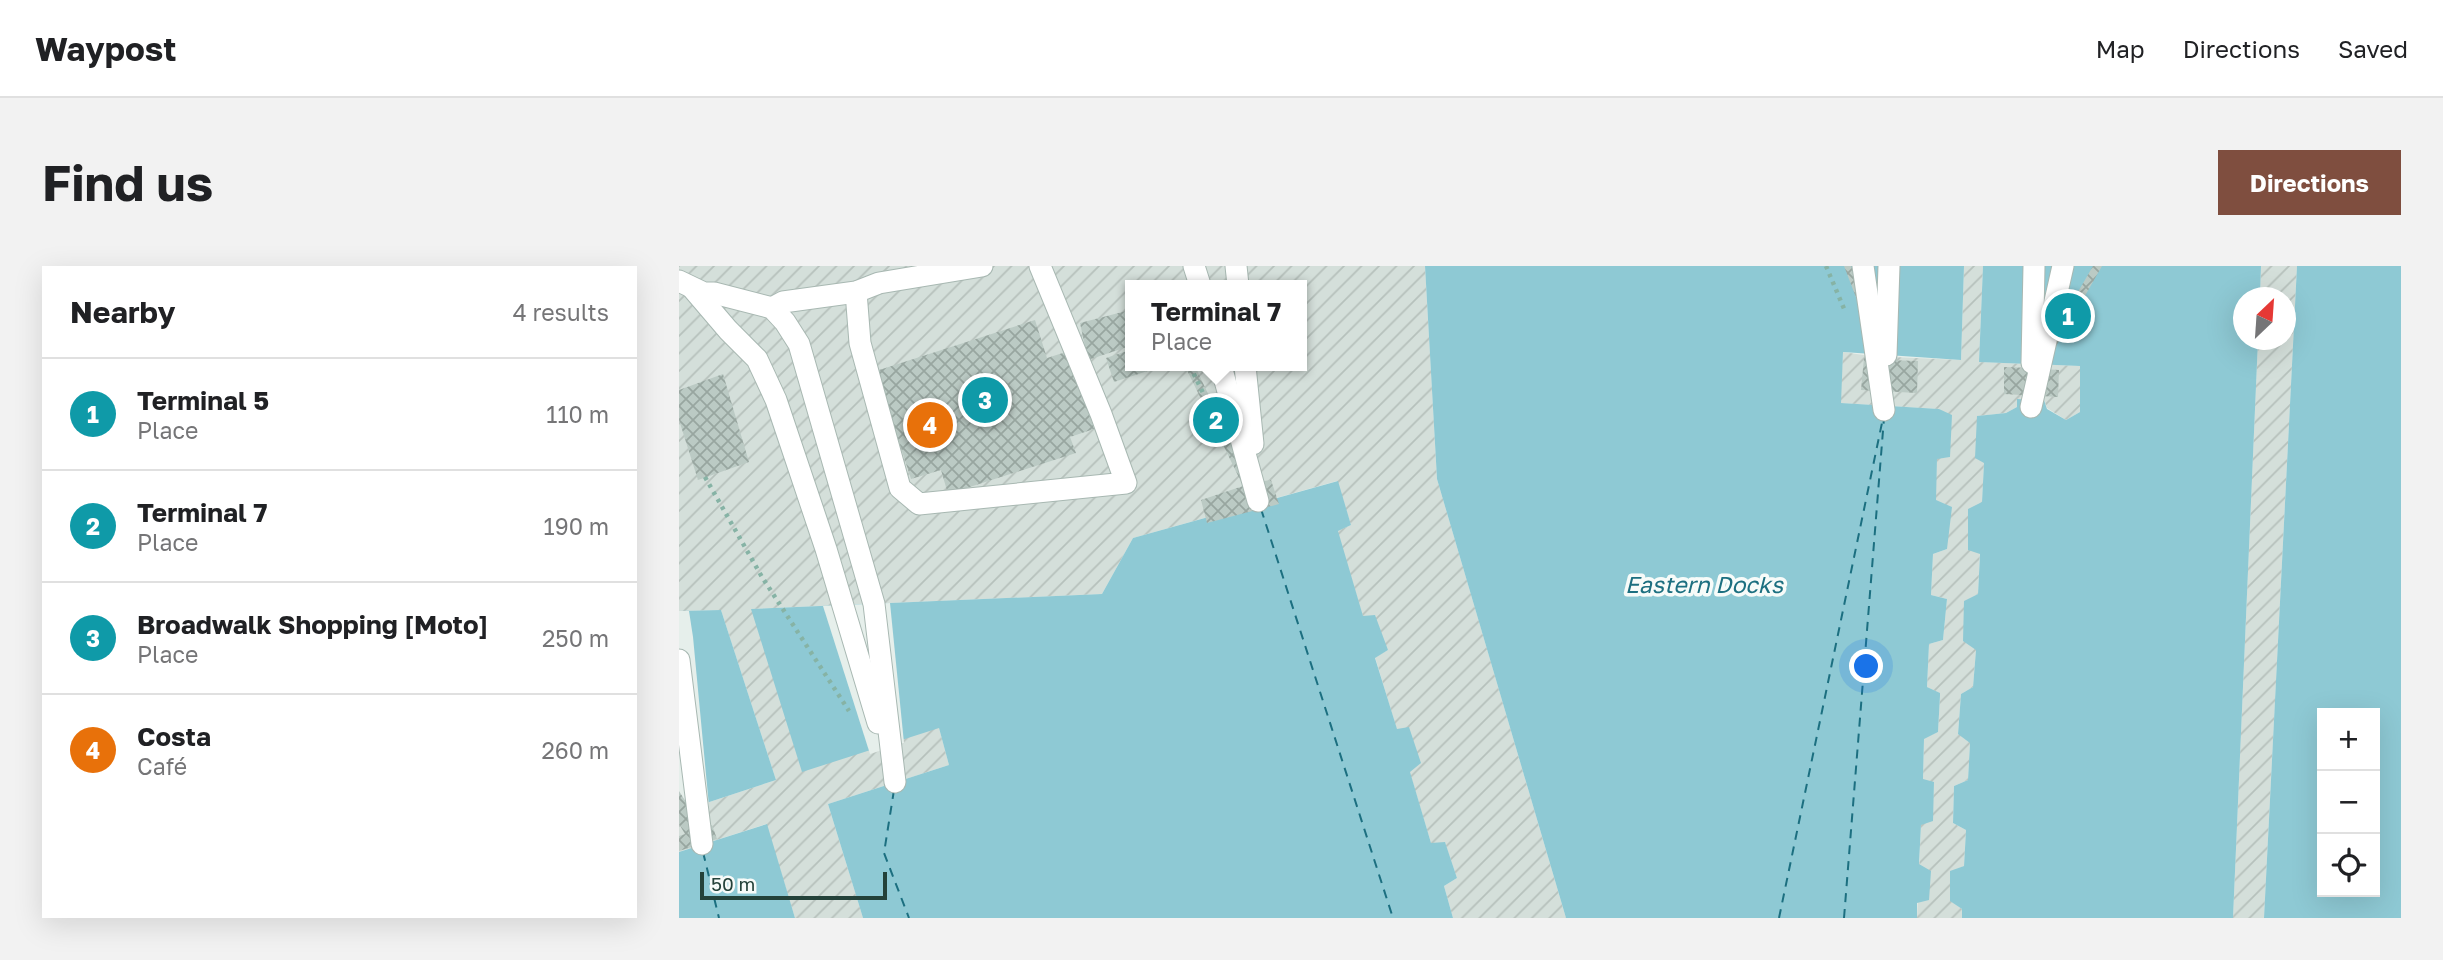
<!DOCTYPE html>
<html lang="en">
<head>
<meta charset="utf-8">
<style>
	:root { --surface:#fff; --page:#f2f2f2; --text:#202124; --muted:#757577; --line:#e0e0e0; --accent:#7f4e3f }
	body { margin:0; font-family:"Golos Text",sans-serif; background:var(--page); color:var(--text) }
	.controls { position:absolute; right:21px; bottom:21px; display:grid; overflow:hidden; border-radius:0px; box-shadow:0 7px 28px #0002 }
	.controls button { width:63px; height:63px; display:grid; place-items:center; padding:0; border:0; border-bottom:2px solid var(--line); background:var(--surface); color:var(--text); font:35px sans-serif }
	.compass { position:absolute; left:1554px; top:21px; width:63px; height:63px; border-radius:50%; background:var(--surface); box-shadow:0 7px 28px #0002; rotate:25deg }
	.scale { position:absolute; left:21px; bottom:18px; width:187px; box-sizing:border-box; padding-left:7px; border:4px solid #24423a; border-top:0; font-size:19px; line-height:24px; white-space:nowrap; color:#24423a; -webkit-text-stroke:5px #f7fbf9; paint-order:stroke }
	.you { position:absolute; left:1188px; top:401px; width:24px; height:24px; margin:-18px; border:5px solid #fff; border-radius:50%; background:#1a73e8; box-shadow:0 0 0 10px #1a73e833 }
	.badge { display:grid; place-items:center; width:46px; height:46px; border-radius:50%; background:var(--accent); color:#fff; font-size:23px; font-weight:700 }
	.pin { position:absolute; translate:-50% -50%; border:4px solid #fff; box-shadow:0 2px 7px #0006 }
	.popup { position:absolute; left:446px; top:14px; width:182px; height:91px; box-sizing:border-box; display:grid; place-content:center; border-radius:0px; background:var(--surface); filter:drop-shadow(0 2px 5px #0005); font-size:23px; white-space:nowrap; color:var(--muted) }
	.popup b { font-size:26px; color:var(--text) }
	.popup::after { content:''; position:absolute; left:50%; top:100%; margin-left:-14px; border:14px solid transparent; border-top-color:var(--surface) }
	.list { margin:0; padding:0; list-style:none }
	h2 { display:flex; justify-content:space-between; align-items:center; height:91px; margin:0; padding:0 28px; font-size:30px }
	h2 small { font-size:23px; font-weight:400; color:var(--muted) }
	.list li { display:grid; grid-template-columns:46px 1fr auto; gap:21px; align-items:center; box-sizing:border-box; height:112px; padding:0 28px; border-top:2px solid var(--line) }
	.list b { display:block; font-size:26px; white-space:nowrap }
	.list p { margin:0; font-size:23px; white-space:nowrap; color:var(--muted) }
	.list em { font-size:23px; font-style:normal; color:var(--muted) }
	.icon { flex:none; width:38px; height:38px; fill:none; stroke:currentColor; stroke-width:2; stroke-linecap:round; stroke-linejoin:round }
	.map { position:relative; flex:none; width:1722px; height:652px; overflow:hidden; border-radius:0px }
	header { display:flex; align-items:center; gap:42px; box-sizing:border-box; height:98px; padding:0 35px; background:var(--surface); border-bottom:2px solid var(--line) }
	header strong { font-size:33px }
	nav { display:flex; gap:38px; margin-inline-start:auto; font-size:24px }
	.intro { display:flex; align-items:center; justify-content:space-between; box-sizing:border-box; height:168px; padding:0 42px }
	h1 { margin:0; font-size:49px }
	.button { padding:18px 32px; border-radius:0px; background:var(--accent); color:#fff; font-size:24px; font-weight:700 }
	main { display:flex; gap:42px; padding:0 42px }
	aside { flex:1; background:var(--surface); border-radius:0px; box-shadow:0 7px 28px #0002 }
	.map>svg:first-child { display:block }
	.industrial { fill:url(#industrial-furrows); fill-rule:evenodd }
	.water { fill:#8ec9d4; fill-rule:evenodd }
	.pier { fill:#e6efeb }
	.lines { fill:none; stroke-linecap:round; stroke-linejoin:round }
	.ferry { stroke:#1c6f80; stroke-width:2; stroke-dasharray:9 7; stroke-linecap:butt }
	.building { fill:url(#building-cross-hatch) }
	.minor-casing { stroke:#a8b8b2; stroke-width:23 }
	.path { stroke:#86b3a5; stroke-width:4.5; stroke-dasharray:3.5 5; stroke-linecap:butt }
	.minor { stroke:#fff; stroke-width:21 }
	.labels { text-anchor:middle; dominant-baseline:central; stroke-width:7; stroke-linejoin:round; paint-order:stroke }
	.water-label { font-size:23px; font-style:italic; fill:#1c6f80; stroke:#f7fbf9 }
</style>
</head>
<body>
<header>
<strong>Waypost</strong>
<nav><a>Map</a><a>Directions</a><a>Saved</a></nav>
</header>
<div class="intro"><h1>Find us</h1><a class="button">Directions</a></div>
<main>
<aside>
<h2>Nearby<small>4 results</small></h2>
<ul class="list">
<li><span class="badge" style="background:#0f9aa8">1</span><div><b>Terminal 5</b><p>Place</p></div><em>110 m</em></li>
<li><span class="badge" style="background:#0f9aa8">2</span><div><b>Terminal 7</b><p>Place</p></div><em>190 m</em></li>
<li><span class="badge" style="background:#0f9aa8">3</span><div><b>Broadwalk Shopping [Moto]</b><p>Place</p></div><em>250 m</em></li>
<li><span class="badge" style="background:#e8710a">4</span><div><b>Costa</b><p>Café</p></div><em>260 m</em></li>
</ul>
</aside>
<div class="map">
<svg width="1722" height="652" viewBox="0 0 1722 652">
	<defs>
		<pattern id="industrial-furrows" width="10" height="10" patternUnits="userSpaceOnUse" patternTransform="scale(1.75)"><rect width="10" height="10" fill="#d4dfda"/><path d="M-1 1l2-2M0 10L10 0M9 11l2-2" fill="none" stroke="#b6c1bc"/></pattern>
		<pattern id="building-cross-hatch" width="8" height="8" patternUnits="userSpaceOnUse" patternTransform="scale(1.75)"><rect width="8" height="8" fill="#bbcac4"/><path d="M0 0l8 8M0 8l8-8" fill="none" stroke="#98a6a0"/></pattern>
	</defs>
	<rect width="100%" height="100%" fill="#e6efeb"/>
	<!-- industrial -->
	<g class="industrial">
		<path d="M 0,0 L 746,0 L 758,213 L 887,652 L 774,652 L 765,620 L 778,612 L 766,577 L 752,577 L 696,391 L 709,384 L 684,351 L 658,265 L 672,259 L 658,215 L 454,272 L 423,328 L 72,343 L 260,462 L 270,499 L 149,538 L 184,652 L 116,652 L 87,558 L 0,586 L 0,546 L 97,514 L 42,344 L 0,345 ZM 451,19 L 623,19 L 623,100 L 451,100 Z"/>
		<polygon points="1285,0 1304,0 1300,96 1402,100 1401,146 1387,154 1368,142 1365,134 1338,133 1338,141 1327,147 1299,150 1305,196 1299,328 1286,335 1297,384 1294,421 1282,428 1279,467 1291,476 1289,514 1275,520 1274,557 1287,564 1285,600 1271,606 1271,634 1283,643 1283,652 1238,652 1242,558 1253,554 1255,517 1244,514 1245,472 1259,466 1261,430 1260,427 1248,421 1250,378 1264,374 1268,333 1252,329 1254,288 1268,283 1256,234 1258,192 1271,191 1260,143 1161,137 1164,86 1191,90 1282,94"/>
		<polygon points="1582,0 1618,0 1585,652 1554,652 1579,74 1606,74 1606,32 1581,31"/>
	</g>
	<!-- water -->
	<g class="water">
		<polygon points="746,0 1285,0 1282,94 1164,86 1162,137 1260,143 1273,149 1271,191 1258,193 1257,234 1273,241 1268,283 1254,288 1252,329 1268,333 1264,374 1250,378 1248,421 1261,427 1261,430 1259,466 1245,473 1244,513 1255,516 1254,555 1242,559 1240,598 1252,605 1250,634 1238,637 1238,652 887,652 758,213"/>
		<polygon points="1304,0 1582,0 1581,31 1564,32 1564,74 1579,74 1554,652 1283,652 1283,643 1271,635 1271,605 1285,600 1287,564 1274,557 1275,520 1289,514 1291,477 1279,468 1282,428 1294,421 1297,384 1284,375 1285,335 1299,328 1301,288 1289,284 1289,243 1303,236 1305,197 1296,192 1298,150 1327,147 1338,141 1338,133 1365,134 1368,143 1387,154 1401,146 1401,100 1300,96"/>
		<path d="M 1618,0 L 1722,0 L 1722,652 L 1585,652 ZM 1643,447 L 1696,447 L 1696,626 L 1643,626 Z"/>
		<polygon points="659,215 672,259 659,265 684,350 696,349 709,384 696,392 718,463 730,461 742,497 731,506 752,577 766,576 778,612 765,620 774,652 184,652 149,538 270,499 260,462 123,506 72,343 423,328 454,272"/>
		<polygon points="42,344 97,514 0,546 0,345"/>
		<polygon points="88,558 116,652 0,652 0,586"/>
	</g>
	<!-- pier -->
	<g class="pier">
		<polygon points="211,337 225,477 191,488 144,340"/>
		<polygon points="0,345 10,345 14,371 30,540 0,549"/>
	</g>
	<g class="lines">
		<!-- ferry -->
		<g class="ferry">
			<polyline points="582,243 714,652"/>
			<polyline points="215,524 205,587 230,652"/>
			<polyline points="24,586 40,652"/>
			<polyline points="1100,652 1204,152"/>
			<polyline points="1165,652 1205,152"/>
		</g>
	</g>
	<!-- building -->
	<g class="building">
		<polygon points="1165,0 1172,0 1208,94 1239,95 1238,127 1182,124 1185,92 1201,94"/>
		<polygon points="1414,0 1423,0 1364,103 1380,104 1379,131 1325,128 1325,101 1355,102"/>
		<polygon points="451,44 451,80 409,94 401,57"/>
		<polygon points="356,54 368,92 390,85 415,163 391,171 397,187 269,228 262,204 232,213 197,105"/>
		<polygon points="451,84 451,100 484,100 435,116 427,92"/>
		<polygon points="506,100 516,100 571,217 592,214 600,238 528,257 522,234 564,220"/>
		<polygon points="44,108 70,196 19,214 0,154 0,124"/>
		<polygon points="0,525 23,561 33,559 38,573 0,585 0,570 6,568 0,558"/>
	</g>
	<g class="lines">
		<!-- minor casing -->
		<g class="minor-casing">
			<g id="minor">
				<polyline points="515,0 521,19"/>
				<polyline points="557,0 559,19"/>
				<polyline points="1184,0 1205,144"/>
				<polyline points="0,15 25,27 35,27 93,42 106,56 120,78 195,338 216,516"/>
				<polyline points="14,23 49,64 78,93 97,134 147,283 199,457"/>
				<polyline points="177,26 181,77 221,222 240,238 447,217 422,148 361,0"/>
				<polyline points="93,42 104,36 177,26 200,17 303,0"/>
				<polyline points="1207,89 1210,0"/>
				<polyline points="1353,97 1355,0"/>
				<polyline points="542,100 579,235"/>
				<polyline points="566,100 574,178"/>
				<polyline points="1352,141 1384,0"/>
				<polyline points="0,394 23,578"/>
			</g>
		</g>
		<!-- path -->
		<g class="path">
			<polyline points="1147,0 1166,45"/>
			<polyline points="511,100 525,129"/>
			<polyline points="26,211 83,311 170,445"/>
		</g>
		<!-- minor -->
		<use href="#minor" class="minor"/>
	</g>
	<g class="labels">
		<!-- water labels -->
		<g class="water-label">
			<text x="1025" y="318">Eastern Docks</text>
		</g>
	</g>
</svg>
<div class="controls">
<button>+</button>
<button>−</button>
<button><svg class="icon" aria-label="locate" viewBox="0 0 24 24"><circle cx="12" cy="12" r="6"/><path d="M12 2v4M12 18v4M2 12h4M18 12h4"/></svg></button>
</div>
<svg class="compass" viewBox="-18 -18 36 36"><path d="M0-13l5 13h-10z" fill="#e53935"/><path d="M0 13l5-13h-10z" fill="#757577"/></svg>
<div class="scale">50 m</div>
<div class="you"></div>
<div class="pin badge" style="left:1389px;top:50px;background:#0f9aa8">1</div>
<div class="pin badge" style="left:537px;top:154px;background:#0f9aa8">2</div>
<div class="popup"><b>Terminal 7</b>Place</div>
<div class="pin badge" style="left:306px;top:134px;background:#0f9aa8">3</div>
<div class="pin badge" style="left:251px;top:159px;background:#e8710a">4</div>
</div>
</main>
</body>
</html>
